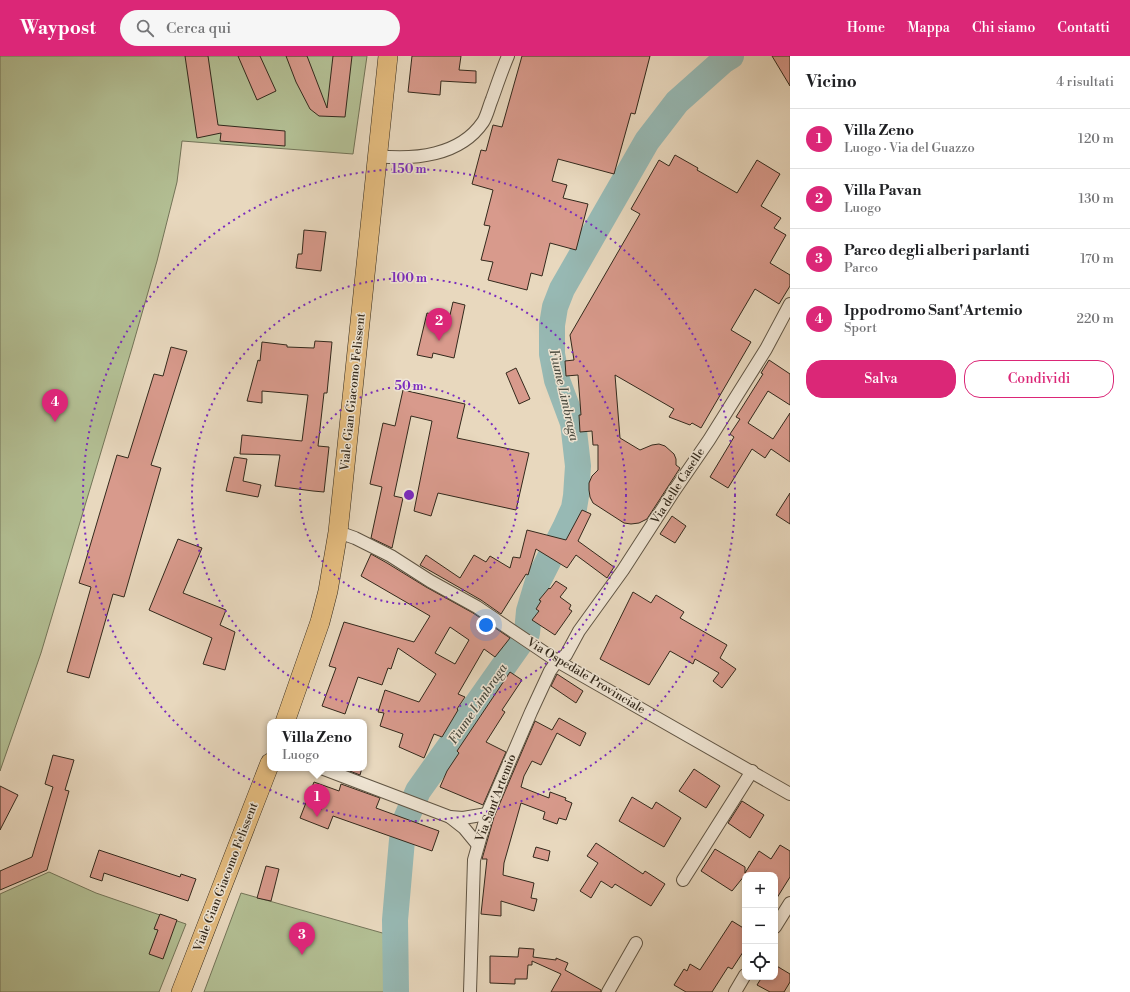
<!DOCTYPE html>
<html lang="it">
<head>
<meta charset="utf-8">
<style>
	:root { --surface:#fff; --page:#f6f6f6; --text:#202124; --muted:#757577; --line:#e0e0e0; --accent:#db2777 }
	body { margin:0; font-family:"Libre Bodoni",serif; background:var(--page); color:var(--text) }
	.controls { position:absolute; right:12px; bottom:12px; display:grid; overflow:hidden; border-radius:8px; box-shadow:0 2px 6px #0003 }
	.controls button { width:36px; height:36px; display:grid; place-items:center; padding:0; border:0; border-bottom:1px solid var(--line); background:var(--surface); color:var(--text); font:20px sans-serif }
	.you { position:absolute; left:486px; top:569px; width:14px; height:14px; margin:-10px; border:3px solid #fff; border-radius:50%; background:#1a73e8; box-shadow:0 0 0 6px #1a73e833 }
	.badge { display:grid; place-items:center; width:26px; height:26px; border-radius:50%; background:var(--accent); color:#fff; font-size:13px; font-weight:700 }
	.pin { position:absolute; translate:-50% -33px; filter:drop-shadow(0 1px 2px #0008) }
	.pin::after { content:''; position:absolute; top:21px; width:14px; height:12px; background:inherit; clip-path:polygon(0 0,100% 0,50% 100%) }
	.popup { position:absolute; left:267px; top:663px; width:100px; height:52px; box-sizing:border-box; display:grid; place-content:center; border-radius:8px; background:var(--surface); filter:drop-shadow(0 1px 3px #0005); font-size:13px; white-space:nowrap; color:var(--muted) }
	.popup b { font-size:15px; color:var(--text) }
	.popup::after { content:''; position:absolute; left:50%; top:100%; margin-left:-8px; border:8px solid transparent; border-top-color:var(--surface) }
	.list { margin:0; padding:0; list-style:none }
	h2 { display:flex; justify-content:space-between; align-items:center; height:52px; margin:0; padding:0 16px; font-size:17px }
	h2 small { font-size:13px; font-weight:400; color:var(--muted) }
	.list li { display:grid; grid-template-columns:26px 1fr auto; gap:12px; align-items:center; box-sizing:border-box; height:60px; padding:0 16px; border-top:1px solid var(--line) }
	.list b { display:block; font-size:15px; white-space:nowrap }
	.list p { margin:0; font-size:13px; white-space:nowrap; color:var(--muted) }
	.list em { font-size:13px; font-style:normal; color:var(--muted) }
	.actions { display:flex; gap:8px; padding:12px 16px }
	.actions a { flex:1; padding:9px 0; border:1px solid var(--accent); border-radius:16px; text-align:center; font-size:14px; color:var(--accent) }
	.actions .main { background:var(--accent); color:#fff }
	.icon { flex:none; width:22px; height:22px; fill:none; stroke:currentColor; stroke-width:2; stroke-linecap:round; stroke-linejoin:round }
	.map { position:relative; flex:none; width:790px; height:936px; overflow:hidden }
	header { display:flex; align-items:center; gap:24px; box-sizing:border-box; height:56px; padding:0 20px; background:var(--accent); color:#fff }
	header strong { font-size:19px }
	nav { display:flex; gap:22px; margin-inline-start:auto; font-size:14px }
	.search { width:280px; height:36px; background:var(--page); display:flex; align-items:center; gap:10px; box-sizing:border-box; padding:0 14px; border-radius:22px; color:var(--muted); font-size:15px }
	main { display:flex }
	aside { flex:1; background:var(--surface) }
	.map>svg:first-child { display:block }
	.green { fill:#b3bf94; stroke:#737458 }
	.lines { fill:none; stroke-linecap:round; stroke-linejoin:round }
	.river { stroke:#97b9b4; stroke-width:26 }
	.building { fill:#d89a8c; stroke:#33291c; fill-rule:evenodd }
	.minor-casing { stroke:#605544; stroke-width:14 }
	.primary-casing { stroke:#33291c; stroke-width:20 }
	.minor { stroke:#f0e6d5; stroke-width:12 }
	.primary { stroke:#e4bc7f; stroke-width:19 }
	.ring { fill:none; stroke:#7b2cbf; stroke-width:2; stroke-dasharray:2 4 }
	.labels { text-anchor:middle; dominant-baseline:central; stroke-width:3; stroke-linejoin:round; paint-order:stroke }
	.street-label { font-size:12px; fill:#33291c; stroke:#f0e6d5 }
	.water-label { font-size:13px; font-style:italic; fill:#4c4d42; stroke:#f0e6d5 }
	.centre { fill:#7b2cbf; stroke:#f0e6d5; stroke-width:2 }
	.ring-label { font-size:12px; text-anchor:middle; font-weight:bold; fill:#7b2cbf; stroke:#f0e6d5; stroke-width:3; stroke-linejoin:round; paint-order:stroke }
</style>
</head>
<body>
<header>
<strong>Waypost</strong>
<div class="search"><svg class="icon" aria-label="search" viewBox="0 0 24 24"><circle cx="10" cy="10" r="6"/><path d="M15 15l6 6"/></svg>Cerca qui</div>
<nav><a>Home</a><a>Mappa</a><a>Chi siamo</a><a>Contatti</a></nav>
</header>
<main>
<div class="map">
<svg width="790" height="936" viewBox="0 0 790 936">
	<rect width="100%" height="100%" fill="#e8d8be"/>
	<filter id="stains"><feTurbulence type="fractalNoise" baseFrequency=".005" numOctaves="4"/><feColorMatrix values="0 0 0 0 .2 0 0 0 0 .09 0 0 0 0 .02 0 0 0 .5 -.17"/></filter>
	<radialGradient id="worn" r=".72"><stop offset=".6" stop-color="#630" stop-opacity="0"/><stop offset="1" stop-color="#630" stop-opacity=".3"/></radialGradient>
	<!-- green -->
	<g class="green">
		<polygon points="0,0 367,0 353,98 182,85 177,126 157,205 132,292 41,597 0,715"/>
		<polygon points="49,816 96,837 186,868 159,936 0,936 0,838"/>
		<polygon points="241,837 386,878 388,936 204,936"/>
	</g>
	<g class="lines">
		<!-- river -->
		<g class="river">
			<polyline points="406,763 418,735 462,673 470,658 527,577 529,555 538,525 565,472 574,452 576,440 578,410 574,375 573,367 557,324 552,298 552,269 555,251 562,233 647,85 677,46 723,5 731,0"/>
			<polyline points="396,936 395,864 402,784"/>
		</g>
	</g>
	<!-- building -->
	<g class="building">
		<polygon points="185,0 208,0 218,69 285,75 285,90 220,85 221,77 197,82"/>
		<polygon points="238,0 260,0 276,35 257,44"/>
		<polygon points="286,0 307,0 327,52 333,0 352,0 345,61 319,60 310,53 296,26"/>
		<polygon points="412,0 461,0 459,14 476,15 476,27 441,25 440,39 408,36"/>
		<polygon points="522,0 650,0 635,58 631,57 614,118 558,103 552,125 567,129 563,142 588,148 576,194 550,187 542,220 531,217 527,234 488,224 493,206 481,204 490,170 484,169 493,134 472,128 481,94 486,95 493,69 502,71"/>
		<polygon points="772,0 790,0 790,30"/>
		<polygon points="675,99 698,112 697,114 737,137 757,104 780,118 761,150 781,162 774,172 786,179 770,207 790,219 790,230 779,248 755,233 731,274 751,286 701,372 692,367 690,369 669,361 674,353 615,319 620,382 640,394 652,389 659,388 665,390 674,398 676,403 676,409 680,412 647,463 639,467 631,468 624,467 593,447 590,441 589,434 589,427 592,420 598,414 598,389 593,389 592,375 580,376 579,359 581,359 578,319 566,320 565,305 574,304 570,279 640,158 631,153 659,104 669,110"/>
		<polygon points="304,174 326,176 321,215 296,212 298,198 302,198"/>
		<polygon points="453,246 465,249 454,302 433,297 432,302 417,299 427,257 446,261 446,258 450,259"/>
		<polygon points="315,285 332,286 327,337 324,337 318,390 329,391 324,436 313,435 275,430 280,399 240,398 242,379 302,385 308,339 262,335 262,347 247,345 258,304 260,305 262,286 287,289 287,291 314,292"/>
		<polygon points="171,291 187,295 151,409 161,412 124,541 113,538 89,622 67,616 91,531 79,527 117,399 128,402 154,318 163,320"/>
		<polygon points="769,304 790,318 790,349 768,335 748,367 773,383 790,357 790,406 771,393 765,402 752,393 728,432 710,421 734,381 730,378 740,363 736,361 763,318 761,317"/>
		<polygon points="516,312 530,343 519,348 506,317"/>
		<polygon points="403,334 465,348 457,382 529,397 516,454 438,437 431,460 414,455 432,365 411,360 394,440 403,442 392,492 371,482 382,431 370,428 383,367 395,370"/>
		<polygon points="234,401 247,403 243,425 261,429 258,441 226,435"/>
		<polygon points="790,437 790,468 776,459"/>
		<polygon points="582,454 591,458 578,485 614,511 607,522 576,499 567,512 536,493 528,519 526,518 501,558 481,544 420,509 426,499 460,522 474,499 486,506 490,500 510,512 513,501 520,502 527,474 566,484"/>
		<polygon points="672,460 686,470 675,487 660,478"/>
		<polygon points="178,483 202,492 183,537 226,554 220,569 235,576 225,614 203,608 212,582 149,554"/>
		<path d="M 371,498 L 387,507 L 426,531 L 473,557 L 510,582 L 495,601 L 484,593 L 458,638 L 465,641 L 457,653 L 458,654 L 442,681 L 434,678 L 424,702 L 399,691 L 403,678 L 380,670 L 384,657 L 378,656 L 385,634 L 419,646 L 436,618 L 398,592 L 391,613 L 388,612 L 382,629 L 358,621 L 345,658 L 322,650 L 336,612 L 329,610 L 344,566 L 414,586 L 430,560 L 361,520 ZM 450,571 L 469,584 L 455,608 L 435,597 Z"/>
		<polygon points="556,525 567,532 560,541 571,549 569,553 572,555 555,579 532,564 539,555 536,553 541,545 539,544 549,532 550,533"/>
		<polygon points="633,536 651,547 656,539 684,556 680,562 727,589 720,602 736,613 722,632 713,625 719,617 695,603 693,608 670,595 649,629 600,603"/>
		<polygon points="510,616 522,624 502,654 505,656 486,686 506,696 483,749 440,731 447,715 459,697 457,695"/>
		<polygon points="557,618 583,635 576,647 551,630"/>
		<polygon points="559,662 586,677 580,690 557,677 541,709 532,705 524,720 521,731 549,742 550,736 566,742 565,744 572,747 566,764 559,762 557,768 543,763 545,756 521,747 504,807 503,819 534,827 531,842 537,843 534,855 501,845 501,860 481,858 487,803 482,803 494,761 535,665 552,674"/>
		<polygon points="53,699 74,704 65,734 69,735 47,814 0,834 0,815 32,801 53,731 45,728"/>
		<polygon points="347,712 362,712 360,719 347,714"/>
		<polygon points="694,713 720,730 706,752 679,735"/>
		<polygon points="314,726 339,735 341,728 380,742 376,752 439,775 432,795 333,760 328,773 300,762"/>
		<polygon points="0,730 18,739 0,774"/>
		<polygon points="632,741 652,753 656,746 681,762 664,791 619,765"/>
		<polygon points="742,745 764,759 750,782 728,767"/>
		<polygon points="596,787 643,818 645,815 665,828 651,850 615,828 612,832 601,825 591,842 580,835 598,807 587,800"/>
		<polygon points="780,789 790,795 790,821 775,845 775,819 745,819 732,835 701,815 715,793 745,811 745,817 759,795 771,803"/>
		<polygon points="536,791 550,795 548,805 533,801"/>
		<polygon points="99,794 180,821 181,818 196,823 188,845 104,817 102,825 90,821"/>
		<polygon points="266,810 279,813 271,845 257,842"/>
		<polygon points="160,858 177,864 163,903 149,898 158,874 154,873"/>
		<polygon points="732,865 745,873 745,893 732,913 728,911 712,936 686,936 674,929 684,913 687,915 690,908 700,914"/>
		<polygon points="519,892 534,893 533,901 556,904 556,902 568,907 565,914 601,934 601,936 551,936 561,918 532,905 532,909 528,909 527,923 515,923 515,928 490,927 490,900 518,901"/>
		<polygon points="775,909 790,918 790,926 784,936 770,936 757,929 762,921 775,921"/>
	</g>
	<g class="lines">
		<!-- minor casing -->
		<g class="minor-casing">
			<g id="minor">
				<path d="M 377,100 C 414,104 460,100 483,66 C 487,60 489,50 492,43 C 497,29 502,14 508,0"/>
				<polyline points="338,476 355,482 391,500 430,525 477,551 557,605 790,738"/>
				<polyline points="321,712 450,761"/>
				<polyline points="478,789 464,772 450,761 463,762 487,758"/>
				<polyline points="683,824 752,715"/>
				<polyline points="775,871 790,847"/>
				<polyline points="470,936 474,804 487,758 531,656 550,615 557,605 566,599 579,575 623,514 674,435 709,384 766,293 790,248"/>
				<polyline points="608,936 636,887"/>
				<polyline points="735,936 745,919"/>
			</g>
		</g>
		<!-- primary casing -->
		<g class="primary-casing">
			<g id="primary">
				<polyline points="285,666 320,566 328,535 338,476 388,0"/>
				<polyline points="181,936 270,707"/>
			</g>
		</g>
		<!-- minor -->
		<use href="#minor" class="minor"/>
		<!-- primary -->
		<use href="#primary" class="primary"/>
	</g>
	<!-- distance rings -->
	<g class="ring">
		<circle cx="409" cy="439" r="109"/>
		<circle cx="409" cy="439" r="217"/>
		<circle cx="409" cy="439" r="326"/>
	</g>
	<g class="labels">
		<!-- street labels -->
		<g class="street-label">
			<text transform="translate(353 336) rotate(-84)">Viale Gian Giacomo Felissent</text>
			<text transform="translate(678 430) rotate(-57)">Via delle Caselle</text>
			<text transform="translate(586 620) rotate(31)">Via Ospedale Provinciale</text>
			<text transform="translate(496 742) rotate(-69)">Via Sant'Artemio</text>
			<text transform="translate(226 821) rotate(-69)">Viale Gian Giacomo Felissent</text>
		</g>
		<!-- water labels -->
		<g class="water-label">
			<text transform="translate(564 339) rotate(77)">Fiume Limbraga</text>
			<text transform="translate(478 648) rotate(-56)">Fiume Limbraga</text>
		</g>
	</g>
	<circle cx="409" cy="439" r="6" class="centre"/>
	<g class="ring-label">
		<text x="409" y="117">150 m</text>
		<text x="409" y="226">100 m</text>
		<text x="409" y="334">50 m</text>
	</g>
	<rect width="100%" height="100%" filter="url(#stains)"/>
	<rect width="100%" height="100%" fill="url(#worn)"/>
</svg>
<div class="controls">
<button>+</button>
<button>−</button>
<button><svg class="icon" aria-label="locate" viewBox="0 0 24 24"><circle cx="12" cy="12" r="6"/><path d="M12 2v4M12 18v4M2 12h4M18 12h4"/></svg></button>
</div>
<div class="you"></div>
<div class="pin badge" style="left:317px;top:761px">1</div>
<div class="popup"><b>Villa Zeno</b>Luogo</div>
<div class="pin badge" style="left:439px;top:285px">2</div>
<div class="pin badge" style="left:302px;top:899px">3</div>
<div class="pin badge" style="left:55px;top:366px">4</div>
</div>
<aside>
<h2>Vicino<small>4 risultati</small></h2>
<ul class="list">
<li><span class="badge">1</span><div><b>Villa Zeno</b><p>Luogo · Via del Guazzo</p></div><em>120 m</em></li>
<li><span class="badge">2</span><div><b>Villa Pavan</b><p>Luogo</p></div><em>130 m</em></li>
<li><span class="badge">3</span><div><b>Parco degli alberi parlanti</b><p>Parco</p></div><em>170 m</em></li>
<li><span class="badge">4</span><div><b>Ippodromo Sant'Artemio</b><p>Sport</p></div><em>220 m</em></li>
</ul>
<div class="actions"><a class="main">Salva</a><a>Condividi</a></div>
</aside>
</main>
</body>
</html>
